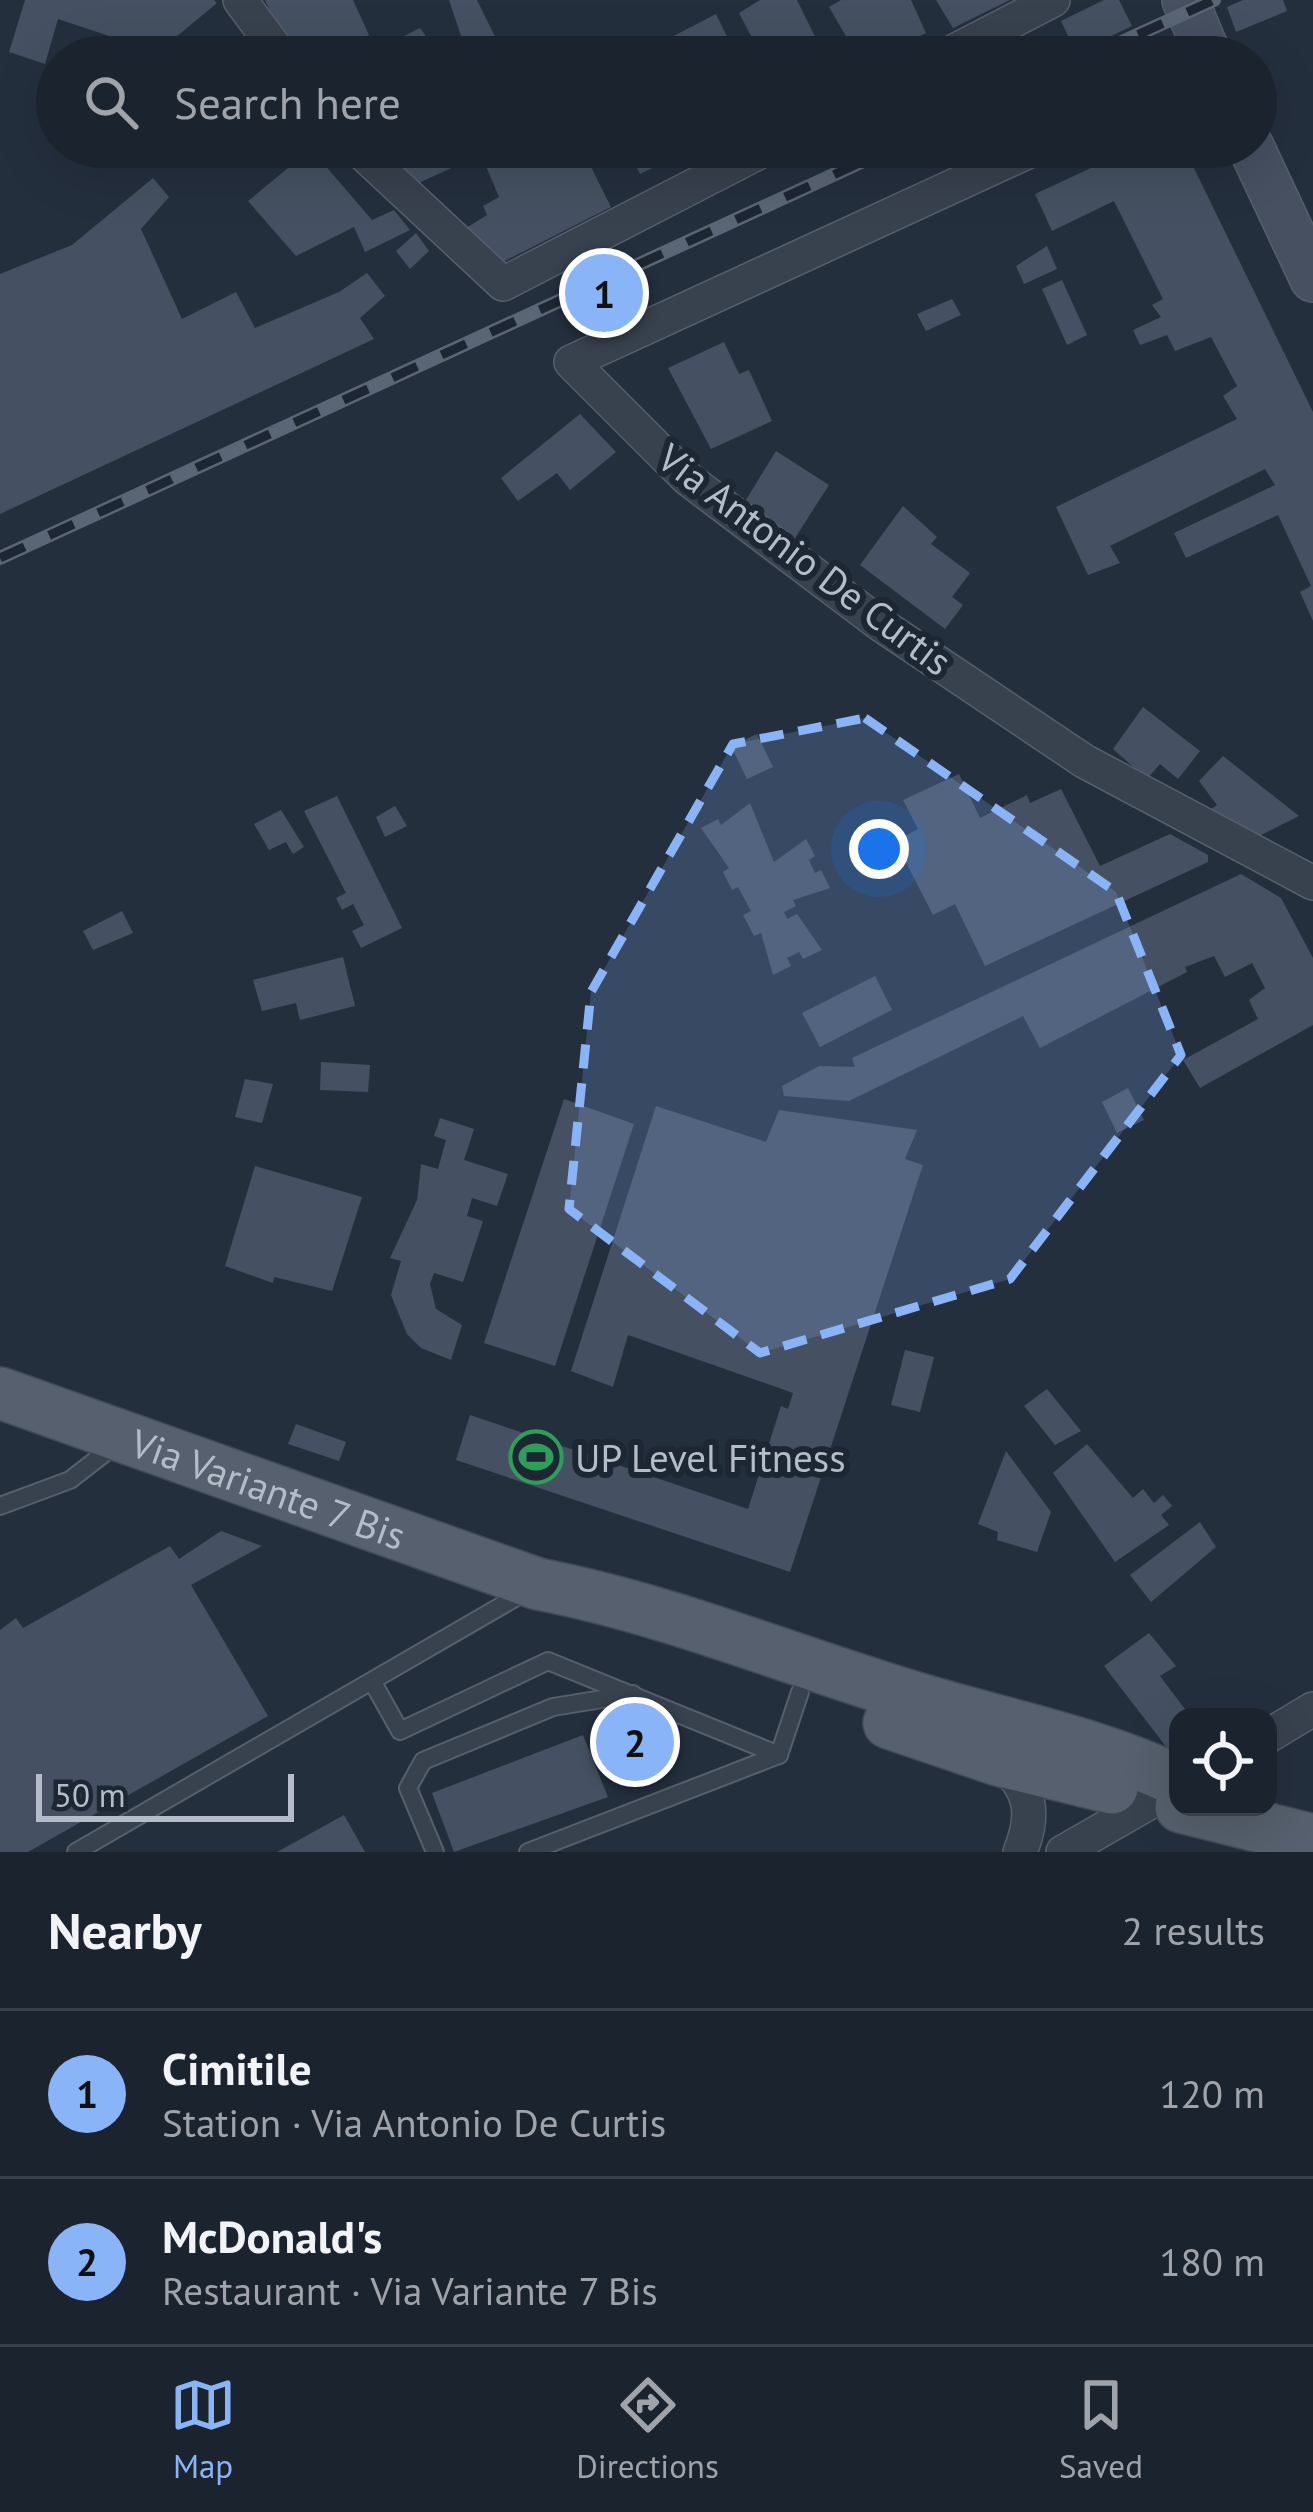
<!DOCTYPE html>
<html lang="en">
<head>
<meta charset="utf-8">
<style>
	:root { --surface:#1b232e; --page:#282f3a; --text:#f1f3f6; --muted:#a0a4aa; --line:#39404a; --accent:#8ab4f8 }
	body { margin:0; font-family:"PT Sans",sans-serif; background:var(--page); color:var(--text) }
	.controls { position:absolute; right:36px; bottom:36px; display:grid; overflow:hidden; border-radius:24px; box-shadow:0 12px 48px #0002 }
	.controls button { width:108px; height:108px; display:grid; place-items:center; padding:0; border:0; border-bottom:3px solid var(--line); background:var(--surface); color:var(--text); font:60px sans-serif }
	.scale { position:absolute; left:36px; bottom:30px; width:258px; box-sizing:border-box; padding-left:12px; border:6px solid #b4bcc9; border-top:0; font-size:33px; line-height:42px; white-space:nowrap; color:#b4bcc9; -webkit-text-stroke:9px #1d2633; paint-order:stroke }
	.you { position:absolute; left:879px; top:849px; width:42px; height:42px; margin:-30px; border:9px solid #fff; border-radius:50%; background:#1a73e8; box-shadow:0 0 0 18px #1a73e833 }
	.badge { display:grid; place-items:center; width:78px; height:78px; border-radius:50%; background:var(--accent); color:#111; font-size:39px; font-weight:700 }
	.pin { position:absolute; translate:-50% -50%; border:6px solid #fff; box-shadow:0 3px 12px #0006 }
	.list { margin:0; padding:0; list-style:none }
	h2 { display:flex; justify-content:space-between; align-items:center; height:156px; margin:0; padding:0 48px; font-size:51px }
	h2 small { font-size:39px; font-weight:400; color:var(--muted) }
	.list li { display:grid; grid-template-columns:78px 1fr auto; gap:36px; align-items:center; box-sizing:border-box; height:168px; padding:0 48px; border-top:3px solid var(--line) }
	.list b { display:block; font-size:45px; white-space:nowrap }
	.list p { margin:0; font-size:39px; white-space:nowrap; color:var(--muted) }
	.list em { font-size:39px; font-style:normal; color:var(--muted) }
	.icon { flex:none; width:66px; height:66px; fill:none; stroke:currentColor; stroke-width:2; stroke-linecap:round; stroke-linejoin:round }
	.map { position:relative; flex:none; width:1313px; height:1852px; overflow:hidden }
	.search { position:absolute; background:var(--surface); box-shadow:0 12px 48px #0002; left:36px; right:36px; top:36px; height:132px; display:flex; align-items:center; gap:30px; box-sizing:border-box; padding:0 42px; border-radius:66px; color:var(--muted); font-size:45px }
	.sheet { height:492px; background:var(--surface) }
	nav { display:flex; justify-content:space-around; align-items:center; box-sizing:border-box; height:168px; border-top:3px solid var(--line); background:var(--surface); font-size:33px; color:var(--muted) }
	nav a { display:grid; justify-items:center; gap:6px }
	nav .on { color:var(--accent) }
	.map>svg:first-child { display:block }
	.building { fill:#455162 }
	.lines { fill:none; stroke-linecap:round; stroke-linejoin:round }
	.service-casing { stroke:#565f6c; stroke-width:20 }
	.minor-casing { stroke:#565f6c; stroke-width:36 }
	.secondary-casing { stroke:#565f6c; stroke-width:48 }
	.primary-casing { stroke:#414a57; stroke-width:54 }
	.service { stroke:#38414e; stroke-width:16 }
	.minor { stroke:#38414e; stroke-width:33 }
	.secondary { stroke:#465061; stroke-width:45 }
	.primary { stroke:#56606e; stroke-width:51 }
	.rail-casing { stroke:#5a6575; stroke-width:14 }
	.rail { stroke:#1d2633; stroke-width:9; stroke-dasharray:27; stroke-linecap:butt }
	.marked { fill:#8ab4f8; fill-opacity:0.2; stroke:#8ab4f8; stroke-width:9; stroke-dasharray:24 15; stroke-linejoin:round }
	.labels { text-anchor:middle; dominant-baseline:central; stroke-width:12; stroke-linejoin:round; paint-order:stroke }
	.street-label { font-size:39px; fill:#b4bcc9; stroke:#1d2633 }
	.poi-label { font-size:39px; fill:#b4bcc9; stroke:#1d2633; text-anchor:start }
</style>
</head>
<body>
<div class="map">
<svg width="1313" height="1852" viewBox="0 0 1313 1852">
	<rect width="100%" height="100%" fill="#242f3e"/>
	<!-- building -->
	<g class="building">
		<polygon points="25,0 214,0 217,3 158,52 58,19 45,64 9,52"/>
		<polygon points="265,0 353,0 369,35 325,57 292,57"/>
		<polygon points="449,0 477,0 505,57 362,57 420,28 440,55 463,42"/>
		<polygon points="760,0 797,0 825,57 762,57 739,13"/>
		<polygon points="841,0 911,0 926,33 876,57 858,57 829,7"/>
		<polygon points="936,0 1010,0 953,28"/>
		<polygon points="1104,0 1119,0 1132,26 1076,53 1061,21"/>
		<polygon points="1243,0 1283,0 1287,11 1236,32 1227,7"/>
		<polygon points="716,14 737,57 669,57 662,42"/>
		<polygon points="439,147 450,147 458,165 412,186 402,164"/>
		<polygon points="478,147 550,147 555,157 581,147 611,207 489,269 466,228 487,215 483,206 499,197"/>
		<polygon points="627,147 694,147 640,174"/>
		<polygon points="843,147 877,147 849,160"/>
		<polygon points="1136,147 1189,147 1188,156 1313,412 1313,621 1300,592 1311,586 1278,515 1186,558 1174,533 1275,485 1265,469 1110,546 1120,563 1088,575 1056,507 1237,419 1223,396 1237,386 1211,337 1175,351 1167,335 1140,345 1133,330 1161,317 1152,305 1163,299 1114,201 1052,231 1035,194"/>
		<polygon points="311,149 372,220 394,210 410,230 365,252 354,227 296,256 248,201"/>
		<polygon points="153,178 169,197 141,229 182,319 236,292 255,328 339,292 367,273 385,296 360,318 374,339 0,514 0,274 72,245"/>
		<polygon points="416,233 429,251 410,269 396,251"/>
		<polygon points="1047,246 1057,269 1024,284 1016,266"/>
		<polygon points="1062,280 1087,335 1067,345 1042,289"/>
		<polygon points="952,299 961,315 926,331 917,314"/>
		<polygon points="724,342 739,374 749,370 772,421 711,449 668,368"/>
		<polygon points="580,414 616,452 570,490 557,473 518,501 501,478"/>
		<polygon points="776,451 829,485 793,541 741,508"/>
		<polygon points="903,506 937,537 931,544 970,573 952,597 963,605 945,629 860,565"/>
		<polygon points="1143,707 1200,751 1178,779 1160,764 1147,779 1113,749"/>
		<polygon points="757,734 773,767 747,779 731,746"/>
		<polygon points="1223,756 1299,816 1251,840 1211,809 1217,805 1199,781"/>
		<polygon points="959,774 980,818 1027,795 1030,803 1061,789 1100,866 1170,834 1208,855 1208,862 985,966 955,904 933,915 895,841 918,829 903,800"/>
		<polygon points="337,796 402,928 361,948 352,931 364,925 353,904 342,910 336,898 346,893 304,811"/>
		<polygon points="750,803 774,862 806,839 815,856 809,860 815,873 821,870 830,888 793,900 796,906 784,912 787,919 797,914 822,950 803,959 799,952 787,958 791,966 773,975 761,933 754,936 743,915 751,911 738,887 732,890 723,872 729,868 701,828 718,819 721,825"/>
		<polygon points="395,806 407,826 385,837 376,817"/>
		<polygon points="281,810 304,847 293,854 286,842 269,850 254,824"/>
		<polygon points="1241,874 1281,898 1313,958 1313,1025 1200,1088 1183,1060 1258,1019 1249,1000 1265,988 1252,963 1225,977 1214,956 1185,967 1187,972 1040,1048 1023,1016 849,1101 784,1096 782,1086 819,1066 855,1067 852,1058"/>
		<polygon points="122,911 133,933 93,950 83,931"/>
		<polygon points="343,957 355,1006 300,1020 296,1003 262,1011 253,980"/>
		<polygon points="875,976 892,1010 820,1047 802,1013"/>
		<polygon points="321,1062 370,1065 368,1092 320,1090"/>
		<polygon points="245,1079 273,1084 262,1123 235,1117"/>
		<polygon points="1128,1088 1144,1120 1117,1133 1102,1102"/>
		<polygon points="564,1099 634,1124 555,1366 484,1343"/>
		<polygon points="656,1106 766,1142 779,1110 917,1130 905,1159 923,1165 790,1572 456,1460 470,1415 748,1509 781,1406 788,1409 793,1393 628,1335 613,1387 571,1371"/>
		<polygon points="440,1118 474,1129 464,1160 508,1174 497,1206 472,1198 467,1216 483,1221 463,1282 434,1273 430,1284 436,1309 462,1325 451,1360 421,1348 407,1334 391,1295 401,1261 390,1258 417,1200 421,1164 438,1169 446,1140 434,1136"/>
		<polygon points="255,1166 362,1197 332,1291 274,1277 273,1283 225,1266"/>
		<polygon points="905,1350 934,1357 920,1412 891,1405"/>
		<polygon points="1047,1389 1081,1431 1055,1445 1024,1406"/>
		<polygon points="296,1424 346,1442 339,1461 288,1444"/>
		<polygon points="1087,1444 1133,1498 1143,1489 1154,1503 1163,1495 1172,1506 1161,1515 1169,1525 1115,1562 1053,1473"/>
		<polygon points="1006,1451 1051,1512 1037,1552 997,1540 998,1532 978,1524"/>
		<polygon points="1200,1522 1216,1547 1151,1602 1130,1575"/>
		<polygon points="221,1531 262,1546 191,1585 268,1716 28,1852 0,1852 0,1630 16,1618 23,1628 170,1546 179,1559"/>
		<polygon points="1149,1633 1176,1666 1160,1676 1191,1717 1178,1717 1178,1747 1171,1753 1104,1666"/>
		<polygon points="583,1735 608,1797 454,1852 432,1793"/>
		<polygon points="344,1815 365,1852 277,1852"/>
	</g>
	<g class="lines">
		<!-- service casing -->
		<g class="service-casing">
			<g id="service">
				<polyline points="0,1506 70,1480 119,1442"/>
				<polyline points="372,1681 400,1731 548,1661 779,1755"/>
				<polyline points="779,1755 800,1692"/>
				<polyline points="76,1852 527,1591"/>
				<polyline points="435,1852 408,1788 423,1761 553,1707 633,1694"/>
				<polyline points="528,1852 779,1755"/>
			</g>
		</g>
		<!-- minor casing -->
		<g class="minor-casing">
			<g id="minor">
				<polyline points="240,0 282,57"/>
				<polyline points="943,57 1053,0"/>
				<polyline points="356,147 503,284 769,147"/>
				<polyline points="1038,147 571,362 688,479 880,624 1084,761 1313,883"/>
				<polyline points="1268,1736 1313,1709"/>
				<path d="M 999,1761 C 1031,1788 1036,1813 1020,1852"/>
				<polyline points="1063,1852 1152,1801"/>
			</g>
		</g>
		<!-- secondary casing -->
		<g class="secondary-casing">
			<g id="secondary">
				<polyline points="1185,0 1209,57"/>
				<polyline points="1251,147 1313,279"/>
			</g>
		</g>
		<!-- primary casing -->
		<g class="primary-casing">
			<g id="primary">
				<path id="s1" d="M 0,1393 L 538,1584 C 674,1610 801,1665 933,1703 C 1016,1727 1100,1744 1178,1781"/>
				<polyline points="889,1723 998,1760 1112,1788"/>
				<polyline points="1181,1807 1313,1840"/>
			</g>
		</g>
		<!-- service -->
		<use href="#service" class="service"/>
		<!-- minor -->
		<use href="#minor" class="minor"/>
		<!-- secondary -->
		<use href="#secondary" class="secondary"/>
		<!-- primary -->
		<use href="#primary" class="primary"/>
		<!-- rail casing -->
		<g class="rail-casing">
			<g id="rail">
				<polyline points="1089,57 1214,0"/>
				<polyline points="0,558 894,147"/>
			</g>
		</g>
		<!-- rail -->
		<use href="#rail" class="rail"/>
	</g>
	<!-- marked area -->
	<path class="marked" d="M 865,718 L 1116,892 L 1181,1055 L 1010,1279 L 760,1353 L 569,1209 L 591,992 L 733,744 Z"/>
	<!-- icons -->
	<defs>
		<g id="stadium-ring" transform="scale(2.7)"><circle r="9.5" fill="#1d2633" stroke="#2e9e5b" stroke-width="1.5"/><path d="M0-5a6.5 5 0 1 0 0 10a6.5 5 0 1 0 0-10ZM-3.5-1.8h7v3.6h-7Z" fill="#2e9e5b"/></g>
	</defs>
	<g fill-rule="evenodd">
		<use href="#stadium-ring" x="536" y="1457"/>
	</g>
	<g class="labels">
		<!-- street labels -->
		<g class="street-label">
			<text transform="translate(805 559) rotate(37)">Via Antonio De Curtis</text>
			<text stroke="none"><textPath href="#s1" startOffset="285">Via Variante 7 Bis</textPath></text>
		</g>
		<!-- poi labels -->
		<g class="poi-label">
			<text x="575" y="1457">UP Level Fitness</text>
		</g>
	</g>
</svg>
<div class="controls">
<button><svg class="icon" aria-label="locate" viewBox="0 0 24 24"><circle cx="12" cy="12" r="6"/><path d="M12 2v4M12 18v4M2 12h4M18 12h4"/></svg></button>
</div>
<div class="scale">50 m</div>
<div class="you"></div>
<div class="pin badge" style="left:604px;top:293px">1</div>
<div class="pin badge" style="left:635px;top:1742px">2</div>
<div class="search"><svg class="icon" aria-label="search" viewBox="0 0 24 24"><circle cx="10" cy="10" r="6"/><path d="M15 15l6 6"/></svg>Search here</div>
</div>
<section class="sheet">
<h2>Nearby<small>2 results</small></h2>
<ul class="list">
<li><span class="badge">1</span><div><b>Cimitile</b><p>Station · Via Antonio De Curtis</p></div><em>120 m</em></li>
<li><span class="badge">2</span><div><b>McDonald's</b><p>Restaurant · Via Variante 7 Bis</p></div><em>180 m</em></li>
</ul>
</section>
<nav>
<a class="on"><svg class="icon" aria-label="map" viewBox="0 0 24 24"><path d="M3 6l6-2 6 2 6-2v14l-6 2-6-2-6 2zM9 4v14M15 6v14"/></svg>Map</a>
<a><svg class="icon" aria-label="directions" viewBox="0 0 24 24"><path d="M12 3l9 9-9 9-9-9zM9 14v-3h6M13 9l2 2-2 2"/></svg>Directions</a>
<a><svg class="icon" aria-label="saved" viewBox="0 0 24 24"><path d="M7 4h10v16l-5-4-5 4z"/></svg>Saved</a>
</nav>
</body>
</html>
